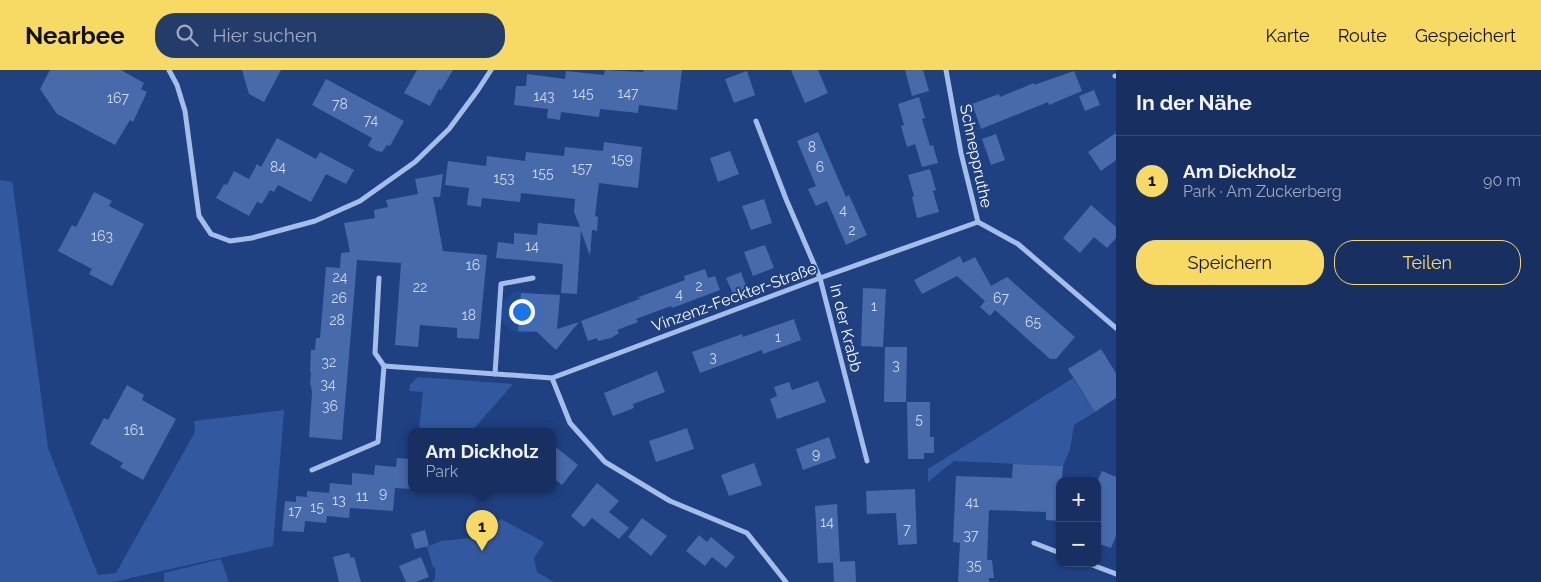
<!DOCTYPE html>
<html lang="de">
<head>
<meta charset="utf-8">
<style>
	:root { --surface:#173061; --page:#243c6a; --text:#f1f3f6; --muted:#9ea9bd; --line:#364b76; --accent:#f7da63 }
	body { margin:0; font-family:Raleway,sans-serif; background:var(--page); color:var(--text) }
	.controls { position:absolute; right:15px; bottom:15px; display:grid; overflow:hidden; border-radius:10px; box-shadow:0 1px 4px #0004 }
	.controls button { width:45px; height:45px; display:grid; place-items:center; padding:0; border:0; border-bottom:1px solid var(--line); background:var(--surface); color:var(--text); font:25px sans-serif }
	.you { position:absolute; left:521px; top:241px; width:18px; height:18px; margin:-12px; border:4px solid #fff; border-radius:50%; background:#1a73e8; box-shadow:0 0 0 8px #1a73e833 }
	.badge { display:grid; place-items:center; width:32px; height:32px; border-radius:50%; background:var(--accent); color:#111; font-size:16px; font-weight:700 }
	.pin { position:absolute; translate:-50% -41px; filter:drop-shadow(0 1px 2px #0008) }
	.pin::after { content:''; position:absolute; top:26px; width:18px; height:15px; background:inherit; clip-path:polygon(0 0,100% 0,50% 100%) }
	.popup { position:absolute; left:408px; top:358px; width:148px; height:65px; box-sizing:border-box; display:grid; place-content:center; border-radius:10px; background:var(--surface); filter:drop-shadow(0 1px 4px #0005); font-size:16px; white-space:nowrap; color:var(--muted) }
	.popup b { font-size:19px; color:var(--text) }
	.popup::after { content:''; position:absolute; left:50%; top:100%; margin-left:-10px; border:10px solid transparent; border-top-color:var(--surface) }
	.list { margin:0; padding:0; list-style:none }
	h2 { display:flex; justify-content:space-between; align-items:center; height:65px; margin:0; padding:0 20px; font-size:21px }
	h2 small { font-size:16px; font-weight:400; color:var(--muted) }
	.list li { display:grid; grid-template-columns:32px 1fr auto; gap:15px; align-items:center; box-sizing:border-box; height:90px; padding:0 20px; border-top:1px solid var(--line) }
	.list b { display:block; font-size:19px; white-space:nowrap }
	.list p { margin:0; font-size:16px; white-space:nowrap; color:var(--muted) }
	.list em { font-size:16px; font-style:normal; color:var(--muted) }
	.actions { display:flex; gap:10px; padding:15px 20px }
	.actions a { flex:1; padding:11px 0; border:1px solid var(--accent); border-radius:20px; text-align:center; font-size:18px; color:var(--accent) }
	.actions .main { background:var(--accent); color:#111 }
	.icon { flex:none; width:28px; height:28px; fill:none; stroke:currentColor; stroke-width:2; stroke-linecap:round; stroke-linejoin:round }
	.map { position:relative; flex:none; width:1116px; height:512px; overflow:hidden }
	header { display:flex; align-items:center; gap:30px; box-sizing:border-box; height:70px; padding:0 25px; background:var(--accent); color:#111 }
	header strong { font-size:24px }
	nav { display:flex; gap:28px; margin-inline-start:auto; font-size:18px }
	.search { width:350px; height:45px; background:var(--page); display:flex; align-items:center; gap:12px; box-sizing:border-box; padding:0 18px; border-radius:20px; color:var(--muted); font-size:19px }
	main { display:flex }
	aside { flex:1; background:var(--surface) }
	.map>svg:first-child { display:block }
	.green { fill:#32599f }
	.building { fill:#476aab }
	.lines { fill:none; stroke-linecap:round; stroke-linejoin:round }
	.minor { stroke:#a4bde9; stroke-width:5 }
	.labels { text-anchor:middle; dominant-baseline:central; stroke-width:4; stroke-linejoin:round; paint-order:stroke }
	.number-label { font-size:14px; fill:#d1daea }
	.street-label { font-size:16px; fill:#fff; stroke:#1f4081 }
</style>
</head>
<body>
<header>
<strong>Nearbee</strong>
<div class="search"><svg class="icon" aria-label="search" viewBox="0 0 24 24"><circle cx="10" cy="10" r="6"/><path d="M15 15l6 6"/></svg>Hier suchen</div>
<nav><a>Karte</a><a>Route</a><a>Gespeichert</a></nav>
</header>
<main>
<div class="map">
<svg width="1116" height="512" viewBox="0 0 1116 512">
	<rect width="100%" height="100%" fill="#1f4081"/>
	<!-- green -->
	<g class="green">
		<polygon points="0,110 12,112 13,117 48,378 98,505 116,503 195,362 194,351 284,340 273,476 113,512 0,512"/>
		<polygon points="418,307 513,314 471,362 425,362 424,360 419,360 423,322 409,321 410,315"/>
		<polygon points="1073,308 1095,342 1074,355 1070,379 1063,396 954,391 928,412 928,399"/>
		<polygon points="501,449 542,471 544,473 534,488 537,502 554,512 432,512 435,509 435,498 433,497 427,477 441,471 481,467"/>
		<polygon points="221,489 229,512 164,512 164,503"/>
	</g>
	<!-- building -->
	<g class="building">
		<polygon points="50,0 121,0 144,13 141,19 147,22 133,52 130,50 115,75 57,44 40,19"/>
		<polygon points="242,0 281,0 264,32 249,24"/>
		<polygon points="417,0 453,0 441,20 439,19 430,36 404,23"/>
		<polygon points="605,0 643,2 644,0 682,0 677,40 639,35 638,43 600,39 599,47 561,42 560,50 547,48 548,39 514,35 516,16 526,16 527,4 565,9 566,1 604,5"/>
		<polygon points="791,0 818,0 828,23 805,33"/>
		<polygon points="905,0 923,0 929,21 912,26"/>
		<polygon points="747,1 755,25 734,33 725,9"/>
		<polygon points="1074,1 1082,21 1049,35 1048,32 981,59 972,34 999,24 1000,27 1034,13 1034,15"/>
		<polygon points="326,9 404,51 390,76 387,75 382,82 377,81 368,76 372,68 312,35"/>
		<polygon points="1094,20 1100,35 1085,41 1079,26"/>
		<polygon points="919,27 925,48 922,49 930,76 933,75 938,93 922,97 915,74 907,77 901,56 904,55 898,34"/>
		<polygon points="818,62 846,127 849,125 867,165 846,175 827,131 816,136 808,119 816,116 797,71"/>
		<polygon points="1116,63 1116,90 1101,101 1088,82"/>
		<polygon points="996,64 1005,90 991,95 982,69"/>
		<polygon points="277,68 316,89 320,82 354,100 346,114 326,104 311,132 278,115 274,122 270,120 262,134 257,132 249,146 216,128 224,114 227,115 234,101 249,109 257,94 261,97"/>
		<polygon points="604,72 642,77 638,118 599,113 595,146 598,147 597,161 592,160 590,186 581,161 577,224 561,223 563,194 496,188 498,172 514,174 514,163 537,165 538,153 580,157 574,142 575,129 521,123 520,132 482,128 481,137 467,135 469,118 445,115 448,91 486,96 487,86 525,91 526,82 564,86 565,77 603,81"/>
		<polygon points="730,81 739,104 718,112 710,88"/>
		<polygon points="930,99 936,120 933,121 939,142 917,148 912,127 914,126 908,105"/>
		<polygon points="443,104 440,127 433,127 443,181 487,185 479,269 457,268 457,258 420,255 418,277 395,275 401,193 357,190 342,370 309,367 312,324 311,315 310,315 311,302 310,302 311,280 315,280 316,268 320,268 326,197 340,198 341,183 350,182 344,153 375,148 374,140 388,137 386,130 418,124 415,109"/>
		<polygon points="94,122 112,131 109,136 144,154 112,216 89,204 92,199 58,181 72,155 76,157"/>
		<polygon points="764,129 772,153 751,160 742,136"/>
		<polygon points="1091,135 1116,157 1116,168 1107,178 1094,167 1080,183 1063,168"/>
		<polygon points="765,175 774,198 753,206 744,182"/>
		<polygon points="960,186 963,193 975,187 991,216 1007,207 1075,267 1056,289 1050,289 995,240 990,246 980,237 985,231 957,206 922,224 914,210"/>
		<polygon points="705,199 708,208 715,206 720,220 672,238 671,236 636,249 638,252 617,260 619,263 611,268 598,271 597,268 588,271 581,251 642,228 636,228 685,210 684,206"/>
		<polygon points="741,202 748,221 734,226 726,208"/>
		<polygon points="863,218 886,219 883,277 861,276"/>
		<polygon points="521,223 560,225 557,259 579,252 556,280 537,262 518,261"/>
		<polygon points="794,249 801,270 763,284 762,280 700,303 692,282 742,264 743,267"/>
		<polygon points="885,277 907,277 906,332 884,332"/>
		<polygon points="1101,279 1116,303 1116,328 1095,342 1068,299"/>
		<polygon points="657,301 665,322 633,334 634,338 613,346 604,323"/>
		<polygon points="818,311 826,332 777,349 770,329 777,326 774,317 789,312 792,320"/>
		<polygon points="127,315 144,325 142,330 176,349 143,410 120,397 123,393 90,374 104,348 108,350"/>
		<polygon points="907,332 930,332 930,367 934,367 934,383 924,383 924,389 908,389"/>
		<polygon points="687,358 694,379 656,392 649,371"/>
		<polygon points="829,367 836,388 803,400 796,379"/>
		<polygon points="552,374 578,395 562,415 552,407"/>
		<polygon points="397,388 412,389 412,419 395,418 393,441 350,438 349,448 327,446 326,453 305,451 304,462 282,461 285,431 296,432 296,426 307,427 307,421 329,423 330,413 352,415 352,403 374,405 375,395 396,397"/>
		<polygon points="754,393 762,415 729,426 721,405"/>
		<polygon points="1013,394 1063,396 1062,411 1060,411 1060,451 1046,450 1046,442 989,440 987,490 992,490 994,508 989,508 989,512 958,512 960,473 953,472 956,406 1012,408"/>
		<polygon points="1102,401 1116,407 1116,466 1111,478 1097,473 1097,412"/>
		<polygon points="597,413 619,431 609,442 629,458 619,469 592,448 584,457 571,446"/>
		<polygon points="915,419 917,474 898,475 896,443 867,444 866,421"/>
		<polygon points="837,434 840,492 818,493 815,436"/>
		<polygon points="642,448 667,466 651,486 628,467"/>
		<polygon points="425,460 429,476 415,479 411,464"/>
		<polygon points="699,465 707,472 711,467 735,487 726,498 712,487 705,496 686,481"/>
		<polygon points="349,483 351,488 354,487 361,512 339,512 333,487"/>
		<polygon points="421,487 429,507 416,512 406,512 399,496"/>
		<polygon points="855,491 856,512 834,512 833,492"/>
	</g>
	<g class="lines">
		<!-- minor -->
		<g class="minor">
			<polyline points="169,0 177,15 185,41 199,146 211,164 230,171 252,168 315,151 360,131 415,92 449,59 478,20 491,0"/>
			<polyline points="946,0 961,83 978,152 1018,174 1116,258"/>
			<polyline points="1115,6 1116,6"/>
			<polyline points="756,51 786,129 820,208 867,391"/>
			<polyline points="384,296 552,308 820,208 978,152"/>
			<polyline points="495,304 501,214 533,208"/>
			<polyline points="552,308 570,353 605,392 670,431 747,463 786,512"/>
			<polyline points="312,400 378,372 384,296 375,283 379,208"/>
			<polyline points="1034,473 1060,483"/>
			<polyline points="1087,493 1116,504"/>
		</g>
	</g>
	<g class="labels">
		<!-- number labels -->
		<g class="number-label">
			<text x="583" y="23">145</text>
			<text x="628" y="23">147</text>
			<text x="544" y="26">143</text>
			<text x="118" y="28">167</text>
			<text x="340" y="34">78</text>
			<text x="371" y="50">74</text>
			<text x="812" y="77">8</text>
			<text x="622" y="89">159</text>
			<text x="278" y="97">84</text>
			<text x="820" y="97">6</text>
			<text x="582" y="98">157</text>
			<text x="543" y="103">155</text>
			<text x="504" y="108">153</text>
			<text x="843" y="140">4</text>
			<text x="852" y="160">2</text>
			<text x="102" y="166">163</text>
			<text x="532" y="176">14</text>
			<text x="473" y="195">16</text>
			<text x="340" y="207">24</text>
			<text x="699" y="216">2</text>
			<text x="420" y="217">22</text>
			<text x="679" y="224">4</text>
			<text x="339" y="228">26</text>
			<text x="1001" y="228">67</text>
			<text x="874" y="236">1</text>
			<text x="469" y="245">18</text>
			<text x="337" y="250">28</text>
			<text x="1033" y="252">65</text>
			<text x="778" y="267">1</text>
			<text x="713" y="287">3</text>
			<text x="329" y="292">32</text>
			<text x="896" y="295">3</text>
			<text x="328" y="314">34</text>
			<text x="330" y="336">36</text>
			<text x="919" y="349">5</text>
			<text x="134" y="360">161</text>
			<text x="816" y="384">9</text>
			<text x="383" y="423">9</text>
			<text x="362" y="426">11</text>
			<text x="339" y="430">13</text>
			<text x="972" y="432">41</text>
			<text x="317" y="437">15</text>
			<text x="295" y="441">17</text>
			<text x="827" y="452">14</text>
			<text x="907" y="459">7</text>
			<text x="971" y="465">37</text>
			<text x="974" y="495">35</text>
		</g>
		<!-- street labels -->
		<g class="street-label">
			<text transform="translate(976 86) rotate(78)">Schneppruthe</text>
			<text transform="translate(734 227) rotate(-20)">Vinzenz-Feckter-Straße</text>
			<text transform="translate(846 258) rotate(76)">In der Krabb</text>
		</g>
	</g>
</svg>
<div class="controls">
<button>+</button>
<button>−</button>
</div>
<div class="you"></div>
<div class="pin badge" style="left:482px;top:481px">1</div>
<div class="popup"><b>Am Dickholz</b>Park</div>
</div>
<aside>
<h2>In der Nähe<small></small></h2>
<ul class="list">
<li><span class="badge">1</span><div><b>Am Dickholz</b><p>Park · Am Zuckerberg</p></div><em>90 m</em></li>
</ul>
<div class="actions"><a class="main">Speichern</a><a>Teilen</a></div>
</aside>
</main>
</body>
</html>
